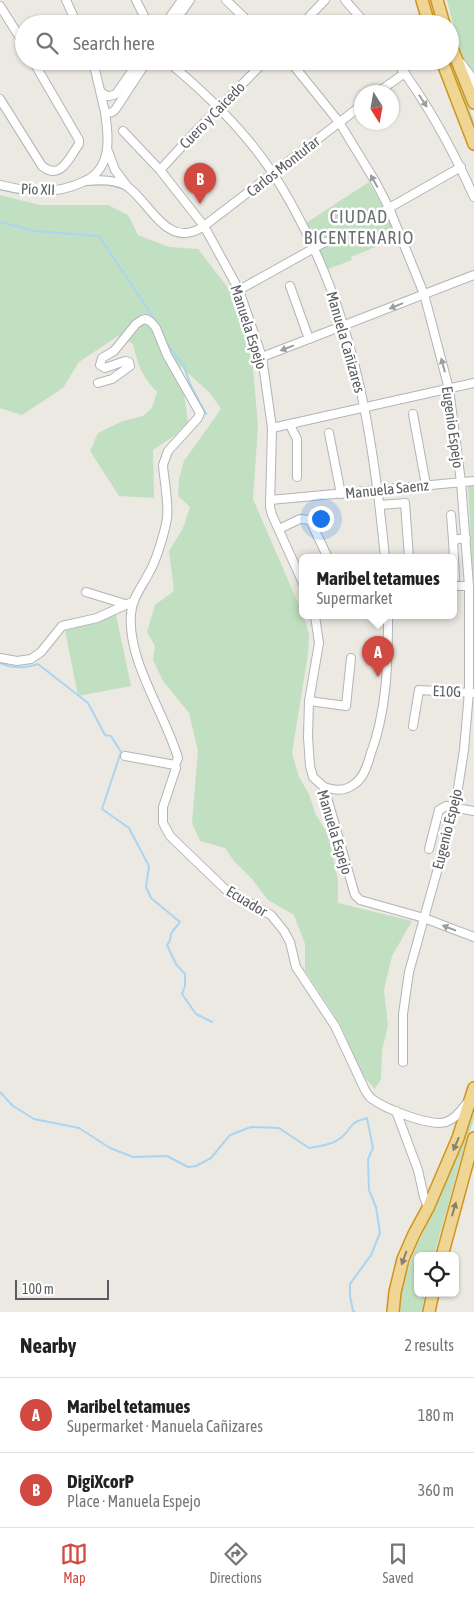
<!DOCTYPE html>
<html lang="en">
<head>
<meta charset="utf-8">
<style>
	:root { --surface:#fff; --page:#f6f6f6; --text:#222; --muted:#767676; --line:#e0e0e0; --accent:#d24941 }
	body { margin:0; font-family:"Asap Condensed",sans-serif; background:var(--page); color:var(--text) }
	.controls { position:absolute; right:15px; bottom:15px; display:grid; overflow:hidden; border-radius:8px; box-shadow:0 1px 4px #0004 }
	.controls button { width:45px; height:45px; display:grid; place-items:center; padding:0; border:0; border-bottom:1px solid var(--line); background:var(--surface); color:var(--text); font:25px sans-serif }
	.compass { position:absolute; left:354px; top:85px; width:45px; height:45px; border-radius:50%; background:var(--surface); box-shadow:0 1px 4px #0004; rotate:169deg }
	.scale { position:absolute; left:15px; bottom:12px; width:94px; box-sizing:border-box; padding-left:5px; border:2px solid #5a5d60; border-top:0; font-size:14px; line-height:18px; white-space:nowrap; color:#5a5d60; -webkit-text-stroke:4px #fff; paint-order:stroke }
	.you { position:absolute; left:320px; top:518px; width:18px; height:18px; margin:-12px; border:4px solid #fff; border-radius:50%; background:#1a73e8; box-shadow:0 0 0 8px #1a73e833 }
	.badge { display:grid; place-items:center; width:32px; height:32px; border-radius:50%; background:var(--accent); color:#fff; font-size:16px; font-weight:700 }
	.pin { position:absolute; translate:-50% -41px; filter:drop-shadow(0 1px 2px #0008) }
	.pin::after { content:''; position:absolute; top:26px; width:18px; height:15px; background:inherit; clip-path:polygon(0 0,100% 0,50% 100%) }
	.popup { position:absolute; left:299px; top:554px; width:158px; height:65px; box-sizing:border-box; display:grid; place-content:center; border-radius:8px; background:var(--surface); filter:drop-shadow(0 1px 4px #0005); font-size:16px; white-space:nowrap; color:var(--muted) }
	.popup b { font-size:19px; color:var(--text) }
	.popup::after { content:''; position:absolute; left:50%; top:100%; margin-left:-10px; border:10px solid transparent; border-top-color:var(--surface) }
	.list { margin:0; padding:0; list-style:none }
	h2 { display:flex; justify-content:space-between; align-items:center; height:65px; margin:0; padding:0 20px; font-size:21px }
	h2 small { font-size:16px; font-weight:400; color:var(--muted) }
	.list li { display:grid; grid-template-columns:32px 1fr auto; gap:15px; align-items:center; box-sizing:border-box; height:75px; padding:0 20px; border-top:1px solid var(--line) }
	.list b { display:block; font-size:19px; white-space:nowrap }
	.list p { margin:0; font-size:16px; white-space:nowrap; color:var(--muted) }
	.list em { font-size:16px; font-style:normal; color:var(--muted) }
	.icon { flex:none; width:28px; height:28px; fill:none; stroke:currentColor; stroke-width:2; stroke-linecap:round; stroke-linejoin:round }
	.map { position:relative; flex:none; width:474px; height:1312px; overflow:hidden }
	.search { position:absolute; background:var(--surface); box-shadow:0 1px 4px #0004; left:15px; right:15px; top:15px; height:55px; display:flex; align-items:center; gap:12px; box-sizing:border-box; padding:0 18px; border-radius:28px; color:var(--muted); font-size:19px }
	.sheet { height:215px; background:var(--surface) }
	nav { display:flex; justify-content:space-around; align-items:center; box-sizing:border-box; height:70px; border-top:1px solid var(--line); background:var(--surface); font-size:14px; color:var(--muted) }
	nav a { display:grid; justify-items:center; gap:2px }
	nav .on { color:var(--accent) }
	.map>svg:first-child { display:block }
	.green { fill:#c1e0c1 }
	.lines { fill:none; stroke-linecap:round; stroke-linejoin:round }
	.stream { stroke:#a9d5f3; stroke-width:2 }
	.minor-casing { stroke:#b2b4b7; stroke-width:10 }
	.highway-casing { stroke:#d0941c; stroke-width:14 }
	.minor { stroke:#fff; stroke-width:8 }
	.highway { stroke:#efd695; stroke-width:11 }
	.oneway { fill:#9c9ea0 }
	.oneway2 { fill:#878170 }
	.labels { text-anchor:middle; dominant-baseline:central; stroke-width:5; stroke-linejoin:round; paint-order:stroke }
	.street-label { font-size:15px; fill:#5a5d60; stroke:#fff }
	.quarter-label { font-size:18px; letter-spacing:1px; fill:#6b6f72; stroke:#fff }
</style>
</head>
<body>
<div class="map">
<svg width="474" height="1312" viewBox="0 0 474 1312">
	<rect width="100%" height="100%" fill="#ebe9e2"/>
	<!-- green -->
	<g class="green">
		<polygon points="447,0 474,0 474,72 464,60 457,40"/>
		<polygon points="450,57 474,121 474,132 447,61 450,61"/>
		<polygon points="369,182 383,208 378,210 382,218 387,216 397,238 351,257 352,260 328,269 306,223"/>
		<path d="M 0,195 L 40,205 L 108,205 L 128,215 L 138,235 L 169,247 L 198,249 L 232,293 L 252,357 L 258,426 L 253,499 L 304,617 L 309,634 L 308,654 L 292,753 L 299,777 L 309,794 L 316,815 L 328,834 L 338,880 L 338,903 L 412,921 L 392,956 L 384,990 L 388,1026 L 382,1050 L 381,1079 L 375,1089 L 363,1076 L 340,1024 L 305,970 L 305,944 L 294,915 L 268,900 L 252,879 L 234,861 L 225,848 L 200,841 L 192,823 L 198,751 L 189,713 L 163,681 L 153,660 L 155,646 L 147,632 L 155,605 L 174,591 L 169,551 L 183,528 L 190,507 L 178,496 L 179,479 L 184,461 L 221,409 L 210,393 L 180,366 L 188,422 L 174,436 L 153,450 L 154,498 L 119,496 L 90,451 L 98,433 L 123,421 L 143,416 L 152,408 L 157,392 C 142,376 138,366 133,344 L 118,336 L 79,362 L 63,388 L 22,415 L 0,408 Z"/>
		<polygon points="474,484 474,582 473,582 468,485"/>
		<polygon points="115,610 131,686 78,696 63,620"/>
		<path d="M 474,1106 L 474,1119 L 462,1154 L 434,1256 L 418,1256 L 418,1293 L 425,1293 L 422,1312 L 399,1312 C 403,1265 425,1231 443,1189 C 455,1162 464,1134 474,1106 Z"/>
	</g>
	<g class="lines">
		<!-- stream -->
		<g class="stream">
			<polyline points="0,222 34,231 99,236 146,306 155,321"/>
			<polyline points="165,341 184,366 190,384 206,414"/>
			<path d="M 0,663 C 12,669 26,668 38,664 L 88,703 L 105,735 L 111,736 L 121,752 L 102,809 L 129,828 L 149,866 L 146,887 L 151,898 L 180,922 C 177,926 173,930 171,934 C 170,939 171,941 167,945 L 176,964 L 185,974 L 185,986 L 182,994 L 196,1014 L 212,1022"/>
			<path d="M 0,1092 L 13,1106 L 34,1119 L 79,1128 L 110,1148 L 133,1157 L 167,1156 L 188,1167 L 196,1166 L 211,1158 L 230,1135 L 251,1127 L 279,1128 L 309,1148 C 321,1146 333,1145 343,1136 C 354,1125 349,1123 367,1118 L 373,1148 L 368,1159 L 369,1190 L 376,1207 L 380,1233 L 371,1255 L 350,1284 L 350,1296 L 353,1311 L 355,1312"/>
		</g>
		<!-- minor casing -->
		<g class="minor-casing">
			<g id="minor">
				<polyline points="66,0 77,24"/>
				<polyline points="136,0 148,24"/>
				<polyline points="226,0 251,24"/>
				<polyline points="345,0 366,24"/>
				<polyline points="0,6 24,44"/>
				<polyline points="165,24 182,0"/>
				<polyline points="173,24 190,0"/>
				<polyline points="302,24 325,0"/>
				<path d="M 93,61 L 105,112 C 111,114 114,112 117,107 L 147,61"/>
				<path d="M 167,61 C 196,85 224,111 248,140 C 270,166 288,196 303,226 C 357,331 374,443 385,558"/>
				<polyline points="290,61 339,122 375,181 389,208 424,294 449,389 461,482 469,586 469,692 464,750 455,807 409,972 403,1014 403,1062"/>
				<path d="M 396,61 C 427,103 453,150 474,197"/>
				<polyline points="461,63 470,75 474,84"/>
				<path d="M 101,92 C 107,97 109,97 116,94 L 139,61"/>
				<polyline points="378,92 405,73"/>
				<path d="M 0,99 L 42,166 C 61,181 69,158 79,144 L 79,140 L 33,61"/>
				<polyline points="123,131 160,170 204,226 239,290 262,357 272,428 270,507 272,515 303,583"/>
				<polyline points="108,151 115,170 127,186"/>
				<polyline points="160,170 196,131 265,61"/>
				<path d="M 86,181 C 99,180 117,179 128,187 C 151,204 168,251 204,226 L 362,105"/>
				<path d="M 0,185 C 29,192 55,195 83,182 C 93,178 100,171 104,161 C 110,146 107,127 105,112"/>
				<polyline points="382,212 461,167"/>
				<polyline points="290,286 309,339"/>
				<polyline points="239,290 325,242"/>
				<polyline points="262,357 474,275"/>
				<path d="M 98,383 L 112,379 L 130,366 L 129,362 L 125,361 L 105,368 L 100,365 L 102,358 L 114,351 L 136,324 L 142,320 L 146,319 L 151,322 L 156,328 L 167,355 L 200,413 L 198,418 L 168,451 L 163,465 C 164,480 169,503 167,518 C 165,531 157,558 151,569 C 144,584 132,597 131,614 C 127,661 165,713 178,758 L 175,765 L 176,768 L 163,807 L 163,823 L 170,836 L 225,889 L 271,915 L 284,931 L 290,942 L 296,967 L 335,1026 L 365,1090 C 367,1093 369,1097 372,1099 C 386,1109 430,1127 446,1122 C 455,1119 461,1111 466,1104"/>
				<polyline points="413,414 426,485"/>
				<polyline points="290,425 297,439 297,477"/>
				<polyline points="272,428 474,383"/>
				<polyline points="329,433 341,494"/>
				<polyline points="270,500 474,481"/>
				<polyline points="380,505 405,503 409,558"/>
				<polyline points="451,515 453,540"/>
				<polyline points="279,529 300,519 310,520 328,558"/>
				<polyline points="455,578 453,540 466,538"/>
				<polyline points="453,586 469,586"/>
				<polyline points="86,592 125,604"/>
				<polyline points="315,616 319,643 309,701 308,737 310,766 313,777 324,787 355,895 360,900 424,918 474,937"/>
				<polyline points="0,658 17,661 31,659 41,652 62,626 97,618 132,602"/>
				<polyline points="309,701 346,706 351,658"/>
				<polyline points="413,726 419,690 472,693"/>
				<polyline points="125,756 175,765"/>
				<path d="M 324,787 C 335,790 343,792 353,785 C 363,779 367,767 370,756 C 387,711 388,664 388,616"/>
				<polyline points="429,849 439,810 446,806 474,811"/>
				<polyline points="396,1111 418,1170 424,1197 428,1208"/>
			</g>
		</g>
		<!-- highway casing -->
		<g class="highway-casing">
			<g id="highway">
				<polyline points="422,0 429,24"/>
				<polyline points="437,0 444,24"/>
				<polyline points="450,43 474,103"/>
				<polyline points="442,61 474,144"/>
				<polyline points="442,1256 474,1138"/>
				<polyline points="393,1312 395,1292 403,1259 414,1234 428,1208 458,1138 474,1088"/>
				<polyline points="429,1312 433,1293"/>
			</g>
		</g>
		<!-- minor -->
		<use href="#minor" class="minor"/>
		<!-- highway -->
		<use href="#highway" class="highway"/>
	</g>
	<!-- one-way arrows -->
	<defs><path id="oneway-solid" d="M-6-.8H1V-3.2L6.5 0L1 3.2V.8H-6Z" transform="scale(1.25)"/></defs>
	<g class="oneway">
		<use href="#oneway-solid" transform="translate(423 101) rotate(57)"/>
		<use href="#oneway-solid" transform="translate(374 181) rotate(-119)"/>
		<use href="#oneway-solid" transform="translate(396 306) rotate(158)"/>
		<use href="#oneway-solid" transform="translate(287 348) rotate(159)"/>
		<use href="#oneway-solid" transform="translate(443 365) rotate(-105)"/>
		<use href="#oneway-solid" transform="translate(449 928) rotate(-159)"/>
	</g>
	<g class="oneway2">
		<use href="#oneway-solid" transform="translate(456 1144) rotate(113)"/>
		<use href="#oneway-solid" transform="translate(454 1209) rotate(-74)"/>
		<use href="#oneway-solid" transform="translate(404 1258) rotate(110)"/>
	</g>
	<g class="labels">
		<!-- street labels -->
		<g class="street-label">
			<text transform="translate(212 115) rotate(-46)">Cuero y Caicedo</text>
			<text transform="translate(283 166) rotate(-38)">Carlos Montufar</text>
			<text transform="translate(38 189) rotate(2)">Pío XII</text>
			<text transform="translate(249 327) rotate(72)">Manuela Espejo</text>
			<text transform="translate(346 342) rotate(74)">Manuela Cañizares</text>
			<text transform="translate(453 427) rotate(82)">Eugenio Espejo</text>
			<text transform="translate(387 489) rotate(-6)">Manuela Saenz</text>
			<text transform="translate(447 691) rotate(2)">E10G</text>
			<text transform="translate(447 829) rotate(-76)">Eugenio Espejo</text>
			<text transform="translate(335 832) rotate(73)">Manuela Espejo</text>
			<text transform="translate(247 901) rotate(31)">Ecuador</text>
		</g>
		<!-- quarter labels -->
		<g class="quarter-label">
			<text x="359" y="216">CIUDAD<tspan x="359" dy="21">BICENTENARIO</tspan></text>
		</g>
	</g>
</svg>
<div class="controls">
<button><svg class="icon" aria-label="locate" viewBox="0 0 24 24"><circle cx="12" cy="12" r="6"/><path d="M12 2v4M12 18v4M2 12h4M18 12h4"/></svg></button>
</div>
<svg class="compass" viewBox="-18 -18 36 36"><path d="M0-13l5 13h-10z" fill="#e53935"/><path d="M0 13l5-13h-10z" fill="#767676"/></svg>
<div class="scale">100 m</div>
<div class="you"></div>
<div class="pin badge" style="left:378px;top:677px">A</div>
<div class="popup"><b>Maribel tetamues</b>Supermarket</div>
<div class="pin badge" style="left:200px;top:204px">B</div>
<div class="search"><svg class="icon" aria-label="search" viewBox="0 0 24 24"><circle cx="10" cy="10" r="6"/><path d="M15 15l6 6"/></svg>Search here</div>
</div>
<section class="sheet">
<h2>Nearby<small>2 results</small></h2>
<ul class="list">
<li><span class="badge">A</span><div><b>Maribel tetamues</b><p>Supermarket · Manuela Cañizares</p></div><em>180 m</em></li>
<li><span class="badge">B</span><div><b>DigiXcorP</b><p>Place · Manuela Espejo</p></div><em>360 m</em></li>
</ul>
</section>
<nav>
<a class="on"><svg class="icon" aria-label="map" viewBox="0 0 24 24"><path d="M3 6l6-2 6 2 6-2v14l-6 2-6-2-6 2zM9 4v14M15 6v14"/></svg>Map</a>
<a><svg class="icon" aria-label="directions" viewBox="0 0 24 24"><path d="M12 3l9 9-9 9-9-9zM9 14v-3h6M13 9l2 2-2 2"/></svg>Directions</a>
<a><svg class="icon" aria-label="saved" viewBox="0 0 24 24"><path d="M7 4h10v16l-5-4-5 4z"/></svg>Saved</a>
</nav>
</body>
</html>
